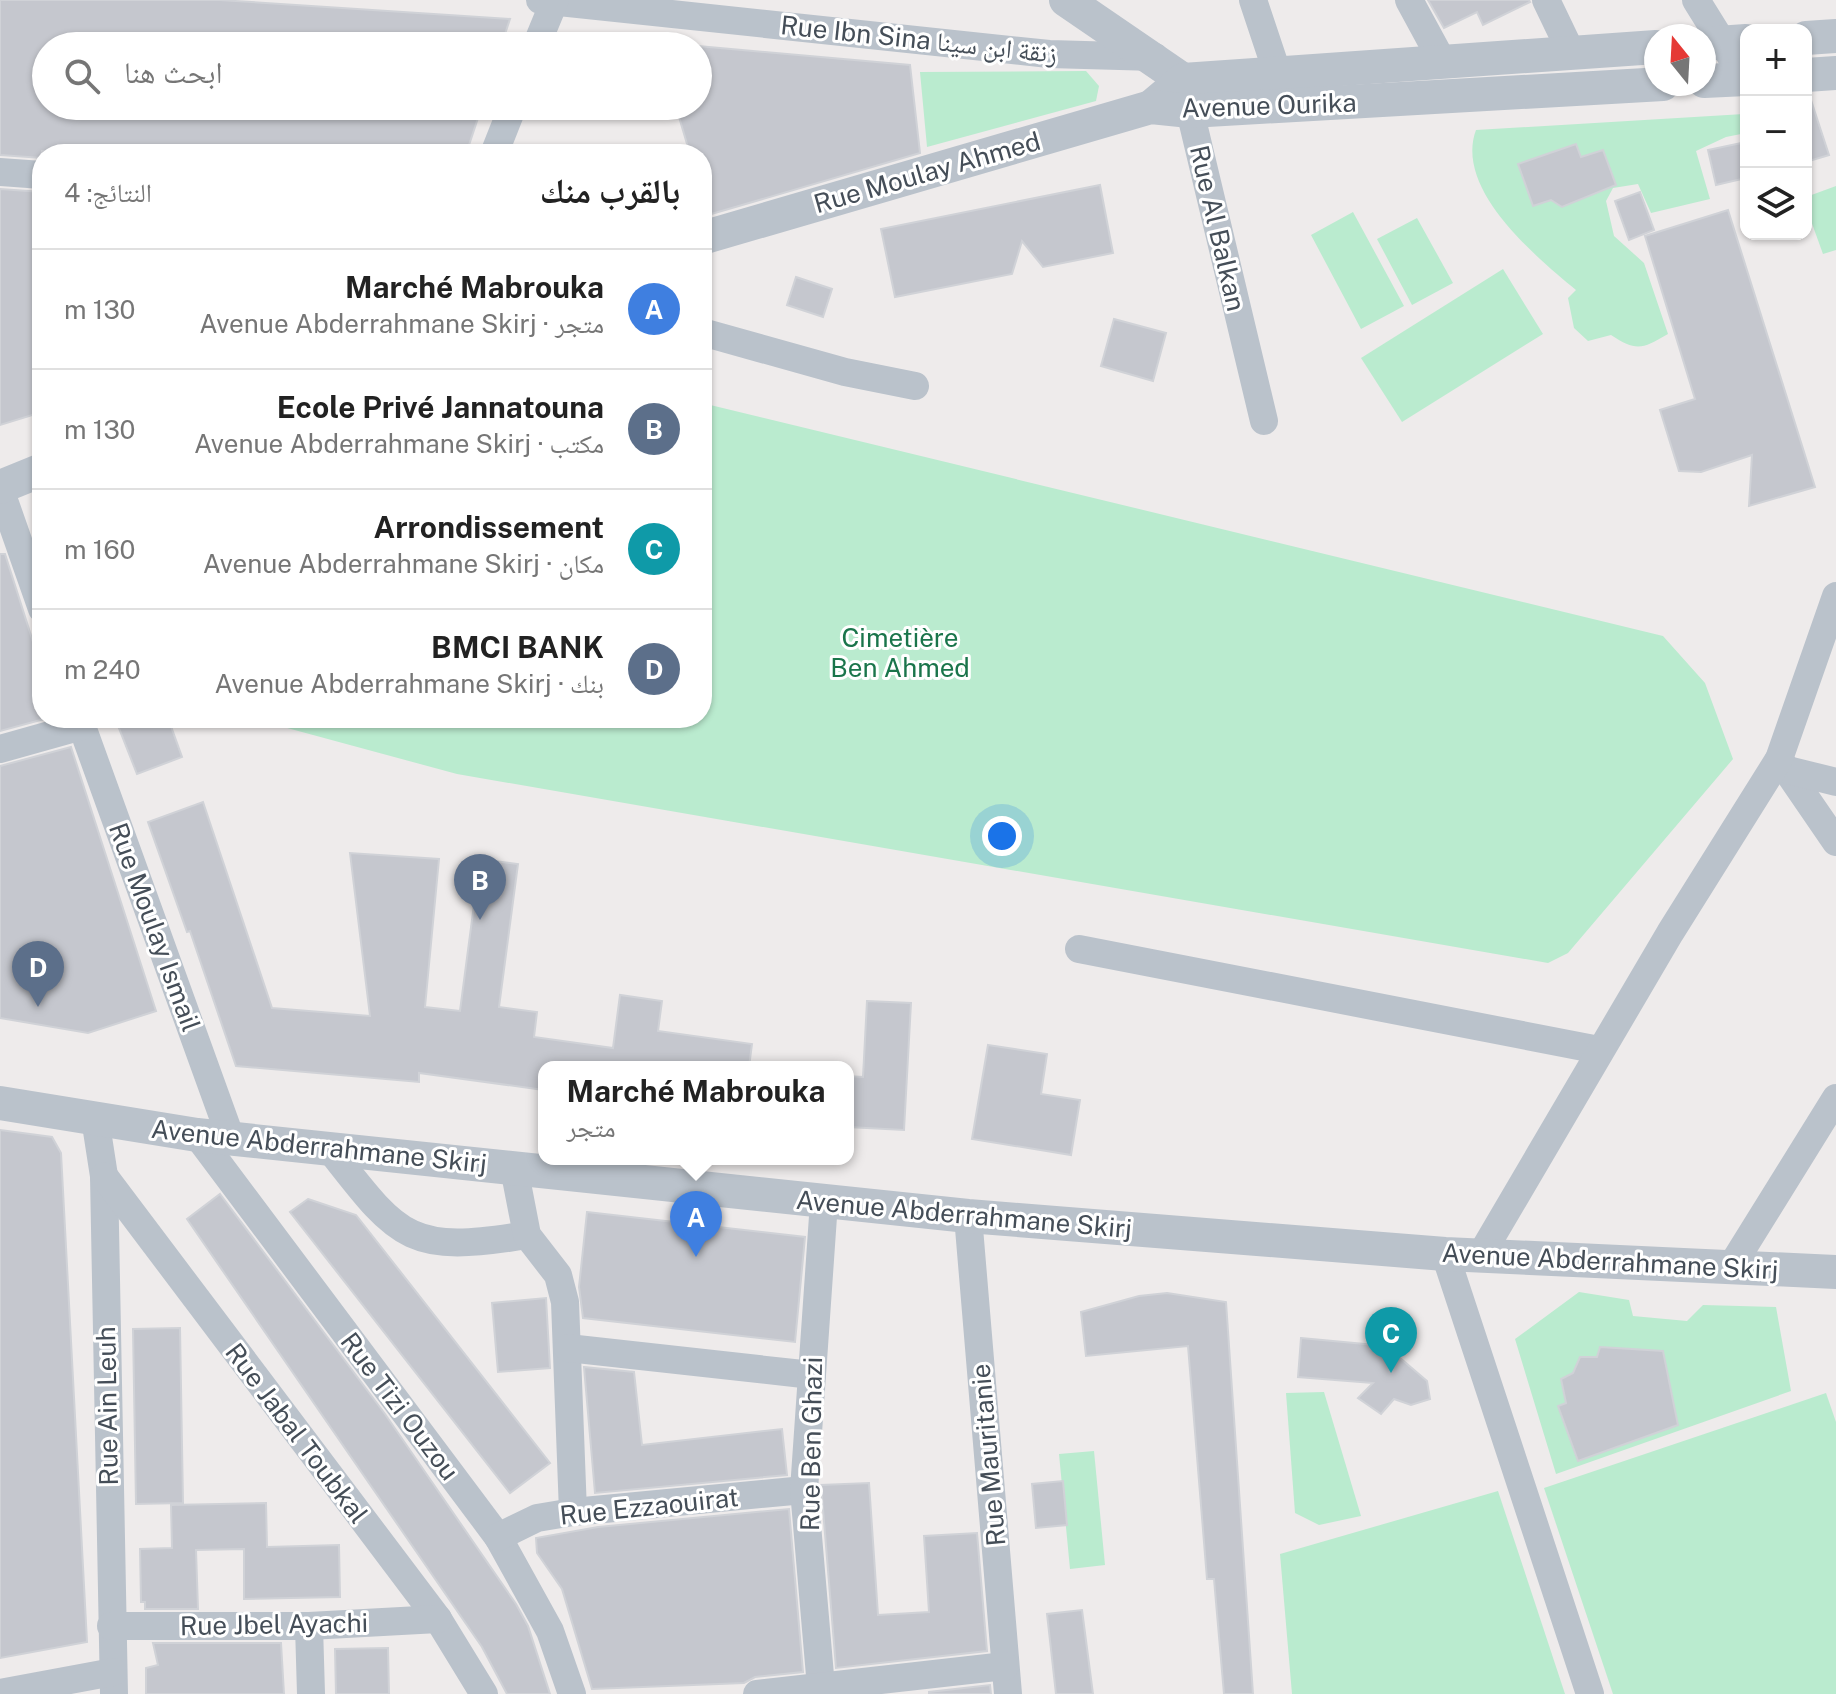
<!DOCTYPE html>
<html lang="ar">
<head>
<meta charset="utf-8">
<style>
	:root { --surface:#fff; --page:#f6f6f6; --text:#222; --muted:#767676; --line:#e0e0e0; --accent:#7c3aed }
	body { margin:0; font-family:"Public Sans","Noto Naskh Arabic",sans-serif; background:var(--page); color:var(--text); direction:rtl }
	.controls { position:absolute; right:24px; top:24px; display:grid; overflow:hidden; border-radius:16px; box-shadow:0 2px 6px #0004 }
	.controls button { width:72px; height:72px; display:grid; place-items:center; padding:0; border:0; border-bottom:2px solid var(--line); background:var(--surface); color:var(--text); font:40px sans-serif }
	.compass { position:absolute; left:1644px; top:24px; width:72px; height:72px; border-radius:50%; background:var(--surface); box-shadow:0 2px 6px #0004; rotate:342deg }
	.you { position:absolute; left:1002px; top:836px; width:28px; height:28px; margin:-20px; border:6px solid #fff; border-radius:50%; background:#1a73e8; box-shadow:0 0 0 12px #1a73e833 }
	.badge { display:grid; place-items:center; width:52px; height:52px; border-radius:50%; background:var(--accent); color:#fff; font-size:26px; font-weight:700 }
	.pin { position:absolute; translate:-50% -66px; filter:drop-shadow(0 2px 4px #0008) }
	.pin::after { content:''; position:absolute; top:42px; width:28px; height:24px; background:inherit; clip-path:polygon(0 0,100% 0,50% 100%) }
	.popup { position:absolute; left:538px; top:1061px; width:316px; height:104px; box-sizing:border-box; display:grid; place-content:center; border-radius:16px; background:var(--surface); filter:drop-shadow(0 2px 6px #0005); font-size:26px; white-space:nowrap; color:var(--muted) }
	.popup b { font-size:30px; color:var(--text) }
	.popup::after { content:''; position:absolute; left:50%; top:100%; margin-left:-16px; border:16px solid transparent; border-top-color:var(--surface) }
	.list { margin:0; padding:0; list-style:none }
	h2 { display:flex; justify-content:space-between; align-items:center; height:104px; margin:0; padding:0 32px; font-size:34px }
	h2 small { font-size:26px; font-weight:400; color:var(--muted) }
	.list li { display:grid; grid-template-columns:52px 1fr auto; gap:24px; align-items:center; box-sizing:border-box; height:120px; padding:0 32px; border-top:2px solid var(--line) }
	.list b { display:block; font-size:30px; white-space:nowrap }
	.list p { margin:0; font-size:26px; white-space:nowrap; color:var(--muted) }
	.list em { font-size:26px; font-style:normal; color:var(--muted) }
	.icon { flex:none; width:44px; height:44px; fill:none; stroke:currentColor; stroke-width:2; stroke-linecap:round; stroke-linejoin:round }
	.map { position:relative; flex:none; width:1836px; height:1694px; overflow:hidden; direction:ltr }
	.search { position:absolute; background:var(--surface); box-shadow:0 2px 6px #0004; left:32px; top:32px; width:680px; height:88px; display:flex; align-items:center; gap:20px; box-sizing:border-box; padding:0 28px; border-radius:44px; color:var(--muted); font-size:30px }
	.panel { position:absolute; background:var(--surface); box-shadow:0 2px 6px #0004; left:32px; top:144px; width:680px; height:584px; border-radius:32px; direction:rtl }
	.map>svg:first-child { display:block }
	.green { fill:#baebcf }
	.building { fill:#c5c7ce; stroke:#d0d2d7; stroke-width:2 }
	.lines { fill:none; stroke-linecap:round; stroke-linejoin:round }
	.minor { stroke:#bac2cb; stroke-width:28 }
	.tertiary { stroke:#bac2cb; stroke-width:34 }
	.labels { text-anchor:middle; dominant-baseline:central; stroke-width:6; stroke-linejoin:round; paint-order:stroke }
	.street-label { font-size:26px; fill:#454e58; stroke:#fff }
	.park-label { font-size:26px; fill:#1a754b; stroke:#fff }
</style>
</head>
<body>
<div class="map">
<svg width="1836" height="1694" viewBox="0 0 1836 1694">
	<rect width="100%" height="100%" fill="#eeebeb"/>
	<!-- green -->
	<g class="green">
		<polygon points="1086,71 1099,86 1096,101 927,147 920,72"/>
		<path d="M 1744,114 L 1746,133 L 1726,137 L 1696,151 L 1710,199 L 1651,213 L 1638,184 L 1613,188 L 1606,201 L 1614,236 L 1644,263 L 1668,334 C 1642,349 1637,352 1611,335 L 1588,341 L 1574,328 L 1568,298 L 1576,290 C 1536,257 1454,189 1476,130 Z"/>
		<polygon points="1836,186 1836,250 1823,254 1806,207 1806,197"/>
		<polygon points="1353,212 1404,306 1361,329 1311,235"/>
		<polygon points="1417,218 1453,283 1412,305 1377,239"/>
		<polygon points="1503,269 1543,334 1402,422 1361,358"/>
		<polygon points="702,403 1663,636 1705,683 1733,759 1568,953 1548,963 457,774 250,718 702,718"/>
		<polygon points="1579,1292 1629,1300 1633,1316 1687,1321 1703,1305 1776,1307 1791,1391 1556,1474 1515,1339"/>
		<polygon points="1324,1392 1361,1516 1319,1525 1295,1513 1286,1393"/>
		<polygon points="1826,1393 1836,1422 1836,1694 1613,1694 1544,1488"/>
		<polygon points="1094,1451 1105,1565 1070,1569 1059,1454"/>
		<polygon points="1498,1491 1565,1694 1292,1694 1280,1554"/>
	</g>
	<!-- building -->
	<g class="building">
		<polygon points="0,0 220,0 510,19 501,46 46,46 46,106 482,106 466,154 42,151 42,158 0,155"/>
		<polygon points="1428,0 1529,0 1530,2 1483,25 1477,12 1444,28"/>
		<polygon points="698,46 910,65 920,153 708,215 702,195 702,154 690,154 679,117 681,106 698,106"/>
		<polygon points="1810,97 1829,155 1806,162 1806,98"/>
		<polygon points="1746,142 1746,178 1716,185 1708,150"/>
		<polygon points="1576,144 1581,157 1603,150 1616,185 1562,207 1551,200 1533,206 1518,164"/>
		<polygon points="1100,185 1113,253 1043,267 1022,241 1012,274 895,297 881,229"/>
		<polygon points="0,189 42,192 42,412 0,425"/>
		<polygon points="1640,192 1654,230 1629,240 1615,201"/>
		<polygon points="1728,210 1815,487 1749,506 1752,455 1701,472 1679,471 1660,410 1695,399 1645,236"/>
		<polygon points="796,277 832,289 823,317 787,305"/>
		<polygon points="1114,319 1166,333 1153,381 1101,366"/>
		<polygon points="0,554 5,554 42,670 42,718 48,718 0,731"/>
		<polygon points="115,718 168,718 182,757 137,774"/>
		<polygon points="71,747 156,1011 88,1033 0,1018 0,766"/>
		<polygon points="203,802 272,1008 370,1016 350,853 439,859 425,1007 460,1011 480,859 518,864 499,1007 537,1012 534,1037 613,1048 620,995 662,1001 658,1031 752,1044 749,1067 544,1067 544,1090 419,1073 419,1082 236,1066 190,931 187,932 148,822"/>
		<polygon points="867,1001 911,1003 904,1130 848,1127 848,1076 863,1077"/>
		<polygon points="988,1045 1047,1054 1041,1094 1080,1100 1071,1155 972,1139"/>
		<polygon points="0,1130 52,1137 61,1153 87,1642 0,1658"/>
		<polygon points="220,1194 385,1414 516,1604 528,1626 550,1694 507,1694 482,1647 187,1219"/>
		<polygon points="308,1199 356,1215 550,1463 510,1493 290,1212"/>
		<polygon points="587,1212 805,1237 795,1342 583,1318 579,1287"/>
		<polygon points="1167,1293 1226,1302 1253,1694 1224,1694 1214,1579 1207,1579 1188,1346 1086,1356 1081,1312 1139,1296"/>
		<polygon points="546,1298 550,1368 498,1372 492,1303"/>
		<polygon points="180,1328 183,1503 136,1504 133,1329"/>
		<polygon points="1301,1338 1386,1346 1427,1381 1430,1399 1411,1405 1394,1399 1381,1414 1358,1398 1373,1383 1298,1377"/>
		<polygon points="1600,1347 1663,1351 1678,1425 1578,1461 1558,1406 1566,1403 1561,1379 1573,1373 1580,1357 1597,1357"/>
		<polygon points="584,1367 634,1372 642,1445 782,1429 787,1475 595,1493"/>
		<polygon points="1063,1481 1067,1525 1036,1528 1032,1484"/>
		<polygon points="869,1483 878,1615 929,1612 924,1536 977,1533 987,1651 836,1668 821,1485"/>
		<polygon points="266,1503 267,1547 339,1545 340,1597 244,1599 244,1549 196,1550 198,1609 145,1609 145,1602 141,1602 140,1549 172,1548 171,1505"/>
		<polygon points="789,1509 803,1672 755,1677 744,1683 592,1689 562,1589 537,1553 536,1538 598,1527"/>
		<polygon points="1082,1610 1093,1694 1056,1694 1047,1614"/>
		<polygon points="153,1643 281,1643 284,1694 146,1694 146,1668 158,1665"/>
		<polygon points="388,1648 389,1694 336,1694 335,1649"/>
		<polygon points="990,1685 991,1694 929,1694 929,1692"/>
	</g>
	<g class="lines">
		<!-- minor -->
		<g class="minor">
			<polyline points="540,0 1049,54 1155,57"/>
			<polyline points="1253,0 1277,72"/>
			<polyline points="1409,0 1441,59"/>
			<polyline points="1546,0 1571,52"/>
			<polyline points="1696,0 1745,79"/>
			<polyline points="536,46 555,0"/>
			<polyline points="1190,111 1264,421"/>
			<polyline points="494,154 513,106"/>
			<polyline points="0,172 42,175"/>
			<polyline points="702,332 845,372 915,386"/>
			<polyline points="0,489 42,609"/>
			<polyline points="79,718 230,1136"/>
			<polyline points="0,749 82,726"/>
			<polyline points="1779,759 1836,842"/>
			<polyline points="1788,770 1836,782"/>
			<polyline points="1079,949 1599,1050"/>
			<polyline points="95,1118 104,1176 114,1694"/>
			<polyline points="197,1135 498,1537 550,1631 572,1694"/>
			<path d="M 328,1147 C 399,1238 408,1255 527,1235"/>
			<polyline points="514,1168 527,1235 558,1275 565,1302 573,1512"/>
			<polyline points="104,1176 438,1619 484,1694"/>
			<polyline points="968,1216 1008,1694"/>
			<polyline points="1482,1253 1670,933 1779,759 1836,596"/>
			<polyline points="1445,1254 1590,1694"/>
			<polyline points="1731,1267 1836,1098"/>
			<polyline points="568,1348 812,1375"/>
			<polyline points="498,1537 537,1518 573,1512 804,1490"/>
			<polyline points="111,1626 309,1626 438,1619"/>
			<polyline points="309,1626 311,1694"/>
			<polyline points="821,1687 804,1490 824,1202"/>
			<polyline points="0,1693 113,1672"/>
			<polyline points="757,1694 1005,1666"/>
		</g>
		<!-- tertiary -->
		<g class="tertiary">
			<polyline points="1066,0 1183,80 1188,99"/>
			<polyline points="1806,38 1836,36"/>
			<polyline points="1704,44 1746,41"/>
			<polyline points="1806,75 1836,73"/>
			<polyline points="1704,81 1746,79"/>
			<polyline points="1151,107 1183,80 1656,47"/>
			<polyline points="702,238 1151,107 1190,111 1663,84"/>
			<polyline points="0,487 42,470"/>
			<polyline points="0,1103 197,1135 968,1216 1445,1254 1836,1272"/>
		</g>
	</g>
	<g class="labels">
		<!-- street labels -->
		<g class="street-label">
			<text transform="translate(919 39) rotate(6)">Rue Ibn Sina زنقة ابن سينا</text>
			<text transform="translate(1269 105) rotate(-2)">Avenue Ourika</text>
			<text transform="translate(927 172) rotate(-16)">Rue Moulay Ahmed</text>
			<text transform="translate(1218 228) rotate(77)">Rue Al Balkan</text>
			<text transform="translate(155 927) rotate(70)">Rue Moulay Ismail</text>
			<text transform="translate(319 1146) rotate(6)">Avenue Abderrahmane Skirj</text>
			<text transform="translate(964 1214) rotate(5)">Avenue Abderrahmane Skirj</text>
			<text transform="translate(1610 1261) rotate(3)">Avenue Abderrahmane Skirj</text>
			<text transform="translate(107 1406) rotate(-91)">Rue Ain Leuh</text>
			<text transform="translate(400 1406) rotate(53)">Rue Tizi Ouzou</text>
			<text transform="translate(297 1433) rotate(53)">Rue Jabal Toubkal</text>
			<text transform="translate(811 1444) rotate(-89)">Rue Ben Ghazi</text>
			<text transform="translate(988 1455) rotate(-95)">Rue Mauritanie</text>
			<text transform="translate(649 1506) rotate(-6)">Rue Ezzaouirat</text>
			<text transform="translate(274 1624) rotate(-1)">Rue Jbel Ayachi</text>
		</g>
		<!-- park labels -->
		<g class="park-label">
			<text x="900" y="637">Cimetière<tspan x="900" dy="30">Ben Ahmed</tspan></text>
		</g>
	</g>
</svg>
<div class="controls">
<button>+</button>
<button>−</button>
<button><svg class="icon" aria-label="layers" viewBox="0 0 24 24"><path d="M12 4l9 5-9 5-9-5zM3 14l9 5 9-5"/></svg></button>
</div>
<svg class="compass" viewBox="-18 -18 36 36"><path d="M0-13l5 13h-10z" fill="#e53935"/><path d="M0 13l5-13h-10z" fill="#767676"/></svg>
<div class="you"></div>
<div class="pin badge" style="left:696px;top:1257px;background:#3f7fe0">A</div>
<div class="popup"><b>Marché Mabrouka</b>متجر</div>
<div class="pin badge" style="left:480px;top:920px;background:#5c6f8a">B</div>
<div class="pin badge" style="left:1391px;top:1373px;background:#0f9aa8">C</div>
<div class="pin badge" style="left:38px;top:1007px;background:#5c6f8a">D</div>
<div class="search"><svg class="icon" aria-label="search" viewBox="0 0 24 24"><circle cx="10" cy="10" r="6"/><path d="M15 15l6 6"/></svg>ابحث هنا</div>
<section class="panel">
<h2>بالقرب منك<small>النتائج: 4</small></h2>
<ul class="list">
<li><span class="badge" style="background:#3f7fe0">A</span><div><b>Marché Mabrouka</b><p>متجر · Avenue Abderrahmane Skirj</p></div><em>130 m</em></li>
<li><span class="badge" style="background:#5c6f8a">B</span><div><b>Ecole Privé Jannatouna</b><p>مكتب · Avenue Abderrahmane Skirj</p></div><em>130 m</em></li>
<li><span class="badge" style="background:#0f9aa8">C</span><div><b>Arrondissement</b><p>مكان · Avenue Abderrahmane Skirj</p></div><em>160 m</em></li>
<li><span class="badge" style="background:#5c6f8a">D</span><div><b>BMCI BANK</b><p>بنك · Avenue Abderrahmane Skirj</p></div><em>240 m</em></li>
</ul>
</section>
</div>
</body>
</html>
